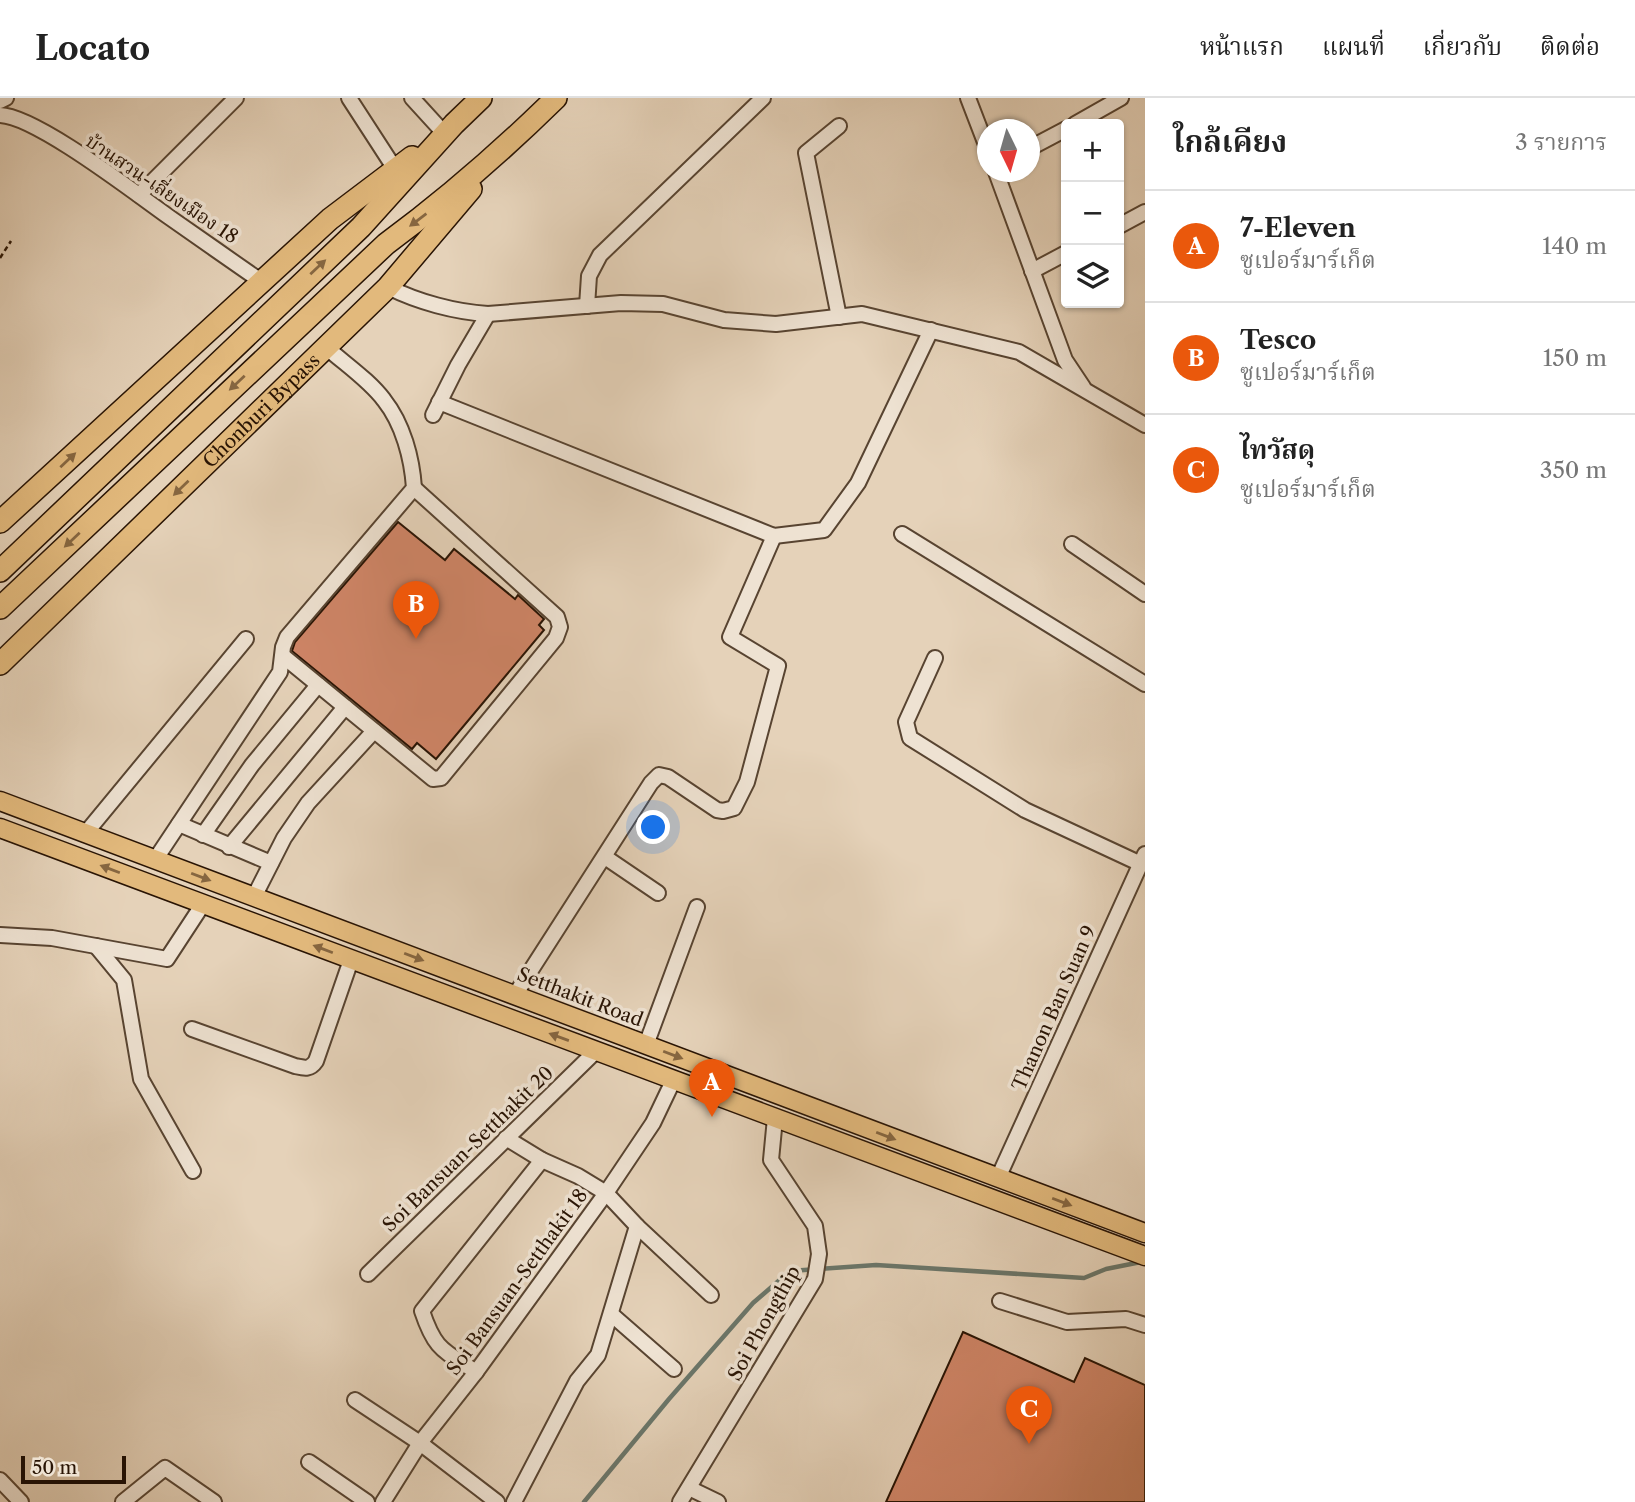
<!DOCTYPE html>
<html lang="th">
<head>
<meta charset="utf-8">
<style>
	:root { --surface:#fff; --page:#f6f6f6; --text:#222; --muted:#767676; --line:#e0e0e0; --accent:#ea580c }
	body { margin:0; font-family:"Libre Caslon Text","Noto Serif Thai",serif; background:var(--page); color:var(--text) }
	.controls { position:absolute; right:21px; top:21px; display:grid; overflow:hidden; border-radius:7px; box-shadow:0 2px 5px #0004 }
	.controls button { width:63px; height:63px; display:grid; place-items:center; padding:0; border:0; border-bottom:2px solid var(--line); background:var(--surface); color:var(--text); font:35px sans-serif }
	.compass { position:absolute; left:977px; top:21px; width:63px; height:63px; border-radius:50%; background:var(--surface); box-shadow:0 2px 5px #0004; rotate:175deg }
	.scale { position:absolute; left:21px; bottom:18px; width:105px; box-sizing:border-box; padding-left:7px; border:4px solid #291404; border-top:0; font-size:19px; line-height:24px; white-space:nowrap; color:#291404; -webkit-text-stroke:5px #eee2d2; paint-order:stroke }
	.you { position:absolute; left:654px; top:730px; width:24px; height:24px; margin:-18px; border:5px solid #fff; border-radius:50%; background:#1a73e8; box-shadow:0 0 0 10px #1a73e833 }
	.badge { display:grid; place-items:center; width:46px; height:46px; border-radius:50%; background:var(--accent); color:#fff; font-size:23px; font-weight:700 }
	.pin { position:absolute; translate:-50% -58px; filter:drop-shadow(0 2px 4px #0008) }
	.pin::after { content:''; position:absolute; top:37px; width:24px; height:21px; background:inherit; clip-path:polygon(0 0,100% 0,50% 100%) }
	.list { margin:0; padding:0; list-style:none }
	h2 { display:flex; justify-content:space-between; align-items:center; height:91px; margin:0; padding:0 28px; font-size:30px }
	h2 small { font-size:23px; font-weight:400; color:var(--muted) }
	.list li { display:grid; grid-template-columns:46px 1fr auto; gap:21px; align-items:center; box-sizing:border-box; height:112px; padding:0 28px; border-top:2px solid var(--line) }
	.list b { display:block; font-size:26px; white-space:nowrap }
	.list p { margin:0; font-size:23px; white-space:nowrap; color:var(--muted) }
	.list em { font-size:23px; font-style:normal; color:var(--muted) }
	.icon { flex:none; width:38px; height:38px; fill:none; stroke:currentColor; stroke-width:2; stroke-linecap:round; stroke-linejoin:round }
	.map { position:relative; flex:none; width:1145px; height:1404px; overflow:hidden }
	header { display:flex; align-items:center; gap:42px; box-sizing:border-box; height:98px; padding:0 35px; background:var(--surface); border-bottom:2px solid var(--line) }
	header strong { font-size:33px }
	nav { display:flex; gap:38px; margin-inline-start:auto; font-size:24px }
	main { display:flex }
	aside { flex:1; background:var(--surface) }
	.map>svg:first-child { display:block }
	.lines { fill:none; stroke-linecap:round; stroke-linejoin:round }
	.stream { stroke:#6a766a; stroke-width:4.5 }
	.building { fill:#cf8567; stroke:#291404; stroke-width:2 }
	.minor-casing { stroke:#584431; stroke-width:18 }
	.major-casing { stroke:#291404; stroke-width:21 }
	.highway-casing { stroke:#291404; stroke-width:24 }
	.path { stroke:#291404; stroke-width:2.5; stroke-dasharray:5 3.5; stroke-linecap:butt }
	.minor { stroke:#eee2d2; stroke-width:14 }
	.major { stroke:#e2b97c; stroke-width:18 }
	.highway { stroke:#e2b97c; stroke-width:21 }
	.oneway { fill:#866640 }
	.labels { text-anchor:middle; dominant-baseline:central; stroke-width:7; stroke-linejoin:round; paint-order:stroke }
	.street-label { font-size:19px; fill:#291404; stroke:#eee2d2 }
</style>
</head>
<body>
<header>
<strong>Locato</strong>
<nav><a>หน้าแรก</a><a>แผนที่</a><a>เกี่ยวกับ</a><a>ติดต่อ</a></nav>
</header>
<main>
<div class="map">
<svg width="1145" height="1404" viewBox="0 0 1145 1404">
	<rect width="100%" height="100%" fill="#e5d2b9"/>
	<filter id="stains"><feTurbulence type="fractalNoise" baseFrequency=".00286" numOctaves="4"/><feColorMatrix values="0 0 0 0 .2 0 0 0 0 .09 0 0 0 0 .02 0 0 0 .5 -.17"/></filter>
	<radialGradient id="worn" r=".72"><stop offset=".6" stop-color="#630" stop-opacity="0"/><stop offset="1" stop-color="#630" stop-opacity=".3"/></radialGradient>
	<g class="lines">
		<!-- stream -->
		<polyline class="stream" points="584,1404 669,1301 753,1205 790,1173 876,1167 1084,1180 1106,1171 1141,1164"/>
	</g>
	<!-- building -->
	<g class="building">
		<polygon points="398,424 445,462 454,451 515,501 518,497 544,521 539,527 544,532 436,661 417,645 412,651 292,553 295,544"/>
		<polygon points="963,1234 1074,1284 1085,1260 1145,1287 1145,1404 886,1404"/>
	</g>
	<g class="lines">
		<!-- minor casing -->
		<g class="minor-casing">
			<g id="minor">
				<polyline points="349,0 395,71"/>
				<polyline points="412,0 443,34"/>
				<polyline points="968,0 988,52"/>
				<polyline points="0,3 6,0"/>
				<path d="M 0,17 C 36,18 135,95 169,119 C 200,141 231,162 262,184"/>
				<polyline points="1075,26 1121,0"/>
				<polyline points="1030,50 1066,31"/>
				<polyline points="996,74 1065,262 1083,289"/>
				<polyline points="139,97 236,0"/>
				<polyline points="1119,128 1145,114"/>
				<polyline points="1032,173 1066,155"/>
				<path d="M 388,189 C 418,204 455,214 488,216 L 621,205 L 663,206 L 724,222 L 776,226 L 862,216 L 1019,254 L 1145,327"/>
				<polyline points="587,208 589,178 600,157 763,0"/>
				<polyline points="839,219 806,55 839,28"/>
				<polyline points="439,304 774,438 824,432 858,385 931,232"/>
				<polyline points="433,317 458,267 488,216"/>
				<polyline points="902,436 1145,586"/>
				<polyline points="1072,446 1145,496"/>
				<polyline points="283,558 433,681 441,680 556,540 560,529 557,519 414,390"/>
				<polyline points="935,560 906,624 910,640 1025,712 1141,766"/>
				<polyline points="179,726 271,765"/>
				<polyline points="85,736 246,541"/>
				<polyline points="203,737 252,667 318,587"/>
				<polyline points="229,749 345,609"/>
				<polyline points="605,759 658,795"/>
				<path d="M 155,762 L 280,574 L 283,549 L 287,539 L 414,390 C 412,360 403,326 384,302 C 369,282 345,266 326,249"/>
				<polyline points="254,799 284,740 308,705 374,633"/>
				<polyline points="0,837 52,840 167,861 203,806"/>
				<polyline points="96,848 124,882 141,981 193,1073"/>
				<polyline points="515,897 651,685 659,677 668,679 717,712 723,713 734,710 747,684 778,568 730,539 774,438"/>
				<path d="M 192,931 L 295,968 C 304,970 310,972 316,963 L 351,862"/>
				<polyline points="646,947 697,809"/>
				<polyline points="506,1040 542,1062"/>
				<polyline points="998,1080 1145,756"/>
				<polyline points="637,1128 711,1197"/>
				<polyline points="368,1176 596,953"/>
				<polyline points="1000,1203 1067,1224 1126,1221 1145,1227"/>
				<polyline points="611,1216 674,1271"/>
				<path d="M 476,1274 C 443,1252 435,1252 422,1213 L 542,1062 L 578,1078 L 606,1095 L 637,1128 L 598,1257 L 577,1283 L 514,1404"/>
				<polyline points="355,1302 420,1345 497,1404"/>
				<polyline points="309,1364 367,1404"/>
				<polyline points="0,1382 21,1404"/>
				<polyline points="689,1390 718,1404"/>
				<polyline points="123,1404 165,1370 214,1404"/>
				<polyline points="383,1404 420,1345 476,1274 606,1095 653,1025 674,981"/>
				<polyline points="680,1404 815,1181 819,1156 815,1128 771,1062 775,1020"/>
			</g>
		</g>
		<!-- major casing -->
		<g class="major-casing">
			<g id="major">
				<polyline points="0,703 1145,1135"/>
				<polyline points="0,730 1145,1158"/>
			</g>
		</g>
		<!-- highway casing -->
		<g class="highway-casing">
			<g id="highway">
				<polyline points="0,424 330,121 412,59"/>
				<polyline points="0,473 361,129 454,26 481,0"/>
				<path d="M 0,510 L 386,146 C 447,101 502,53 556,0"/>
				<path id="s1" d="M 0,566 L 388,189 L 471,91"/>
			</g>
		</g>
		<!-- path -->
		<polyline class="path" points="0,160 11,143"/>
		<!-- minor -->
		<use href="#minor" class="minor"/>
		<!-- major -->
		<use href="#major" class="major"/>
		<!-- highway -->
		<use href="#highway" class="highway"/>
	</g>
	<!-- one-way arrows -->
	<defs><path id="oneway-solid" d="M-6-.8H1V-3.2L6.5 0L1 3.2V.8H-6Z" transform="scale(1.75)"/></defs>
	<g class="oneway">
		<use href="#oneway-solid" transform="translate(418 122) rotate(143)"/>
		<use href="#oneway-solid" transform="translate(318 169) rotate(-43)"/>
		<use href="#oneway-solid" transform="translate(237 285) rotate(137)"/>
		<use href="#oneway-solid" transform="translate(68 362) rotate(-43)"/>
		<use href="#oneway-solid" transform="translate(181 390) rotate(136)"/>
		<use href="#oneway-solid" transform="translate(72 442) rotate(137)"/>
		<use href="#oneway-solid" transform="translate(110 771) rotate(-159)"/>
		<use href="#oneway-solid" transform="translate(201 779) rotate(21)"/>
		<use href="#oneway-solid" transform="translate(323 851) rotate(-159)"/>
		<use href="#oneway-solid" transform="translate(414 859) rotate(21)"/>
		<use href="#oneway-solid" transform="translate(559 939) rotate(-160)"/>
		<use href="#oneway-solid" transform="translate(673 957) rotate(21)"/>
		<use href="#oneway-solid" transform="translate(886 1038) rotate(21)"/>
		<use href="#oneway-solid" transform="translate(1062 1104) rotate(21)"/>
	</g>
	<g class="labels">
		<!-- street labels -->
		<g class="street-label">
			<text transform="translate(162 91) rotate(34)">บ้านสวน-เลี่ยงเมือง 18</text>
			<text stroke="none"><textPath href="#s1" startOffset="364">Chonburi Bypass</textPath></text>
			<text transform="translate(580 899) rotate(21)">Setthakit Road</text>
			<text transform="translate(1054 910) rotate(-66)">Thanon Ban Suan 9</text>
			<text transform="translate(468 1051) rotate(-44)">Soi Bansuan-Setthakit 20</text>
			<text transform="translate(517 1184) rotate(-54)">Soi Bansuan-Setthakit 18</text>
			<text transform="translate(764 1225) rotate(-61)">Soi Phongthip</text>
		</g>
	</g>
	<rect width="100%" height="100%" filter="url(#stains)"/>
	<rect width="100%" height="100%" fill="url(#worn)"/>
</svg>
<div class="controls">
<button>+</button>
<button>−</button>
<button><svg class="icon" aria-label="layers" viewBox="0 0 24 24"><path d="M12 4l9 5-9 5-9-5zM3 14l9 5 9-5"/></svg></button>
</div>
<svg class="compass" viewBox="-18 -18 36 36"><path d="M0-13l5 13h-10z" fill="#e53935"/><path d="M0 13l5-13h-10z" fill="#767676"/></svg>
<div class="scale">50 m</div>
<div class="you"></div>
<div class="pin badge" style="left:712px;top:1019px">A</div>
<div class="pin badge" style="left:416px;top:541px">B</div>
<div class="pin badge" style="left:1029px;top:1346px">C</div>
</div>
<aside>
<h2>ใกล้เคียง<small>3 รายการ</small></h2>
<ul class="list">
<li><span class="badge">A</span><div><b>7-Eleven</b><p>ซูเปอร์มาร์เก็ต</p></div><em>140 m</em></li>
<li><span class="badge">B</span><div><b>Tesco</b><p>ซูเปอร์มาร์เก็ต</p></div><em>150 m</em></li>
<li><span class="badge">C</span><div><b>ไทวัสดุ</b><p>ซูเปอร์มาร์เก็ต</p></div><em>350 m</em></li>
</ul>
</aside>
</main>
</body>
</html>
